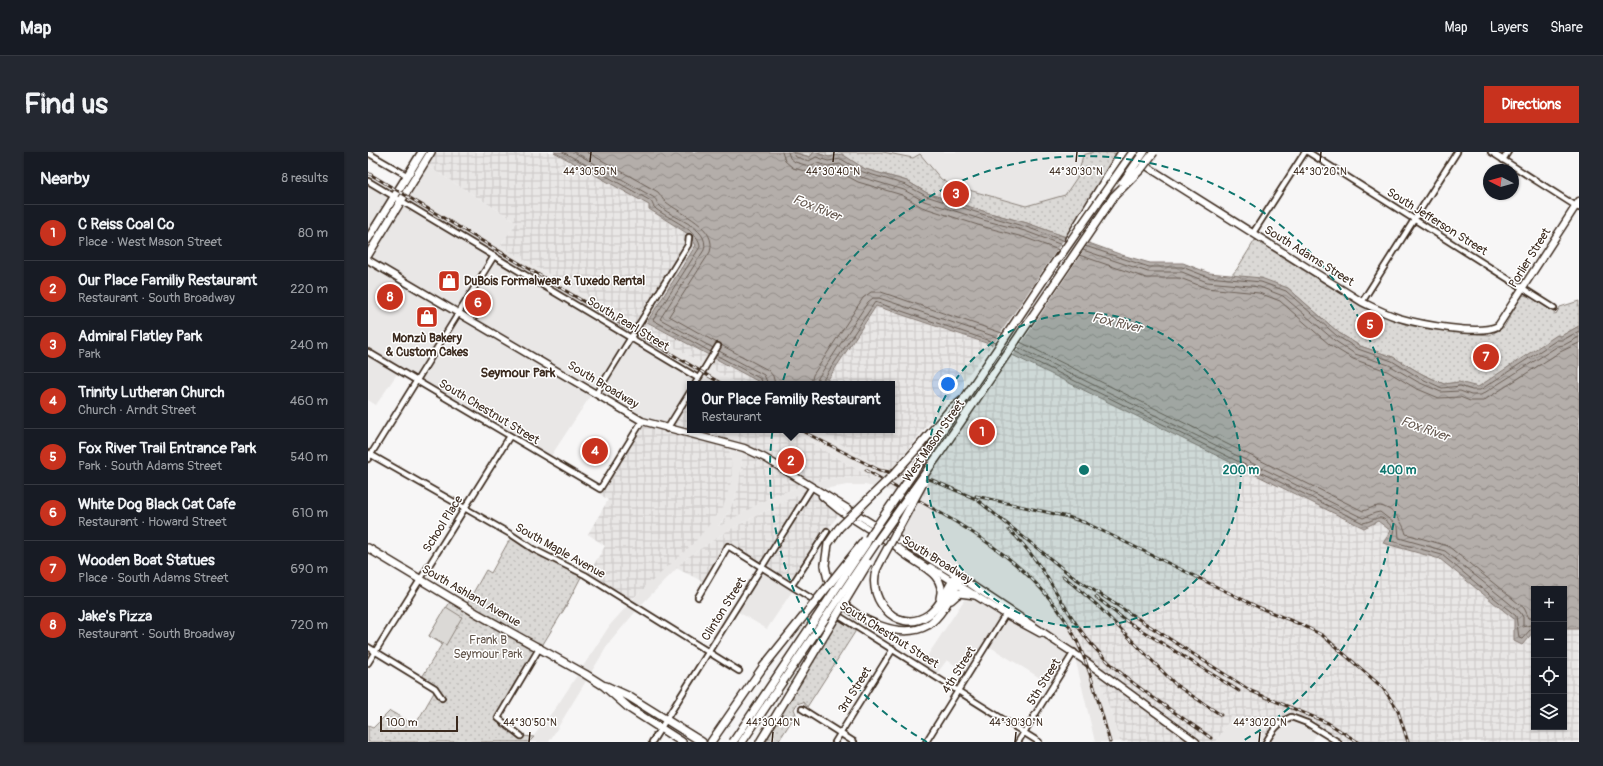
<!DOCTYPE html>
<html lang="en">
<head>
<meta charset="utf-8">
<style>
	:root { --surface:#171b24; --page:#242831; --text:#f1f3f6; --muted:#9ea1a6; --line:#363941; --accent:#c8321e }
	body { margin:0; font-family:Pangolin,sans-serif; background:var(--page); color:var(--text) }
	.controls { position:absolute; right:12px; bottom:12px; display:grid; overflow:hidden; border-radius:0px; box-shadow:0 1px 3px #0004 }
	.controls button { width:36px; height:36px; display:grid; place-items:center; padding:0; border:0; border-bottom:1px solid var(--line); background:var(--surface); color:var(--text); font:20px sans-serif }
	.compass { position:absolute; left:1115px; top:12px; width:36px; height:36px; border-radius:50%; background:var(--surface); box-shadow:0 1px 3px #0004; rotate:276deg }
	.scale { position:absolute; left:12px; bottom:10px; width:78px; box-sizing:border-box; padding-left:4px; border:2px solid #3b2a1e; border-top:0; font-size:11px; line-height:14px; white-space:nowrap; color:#3b2a1e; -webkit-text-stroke:3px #fff; paint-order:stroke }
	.you { position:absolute; left:580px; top:232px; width:14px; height:14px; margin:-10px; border:3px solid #fff; border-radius:50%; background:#1a73e8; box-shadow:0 0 0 6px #1a73e833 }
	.badge { display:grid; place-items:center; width:26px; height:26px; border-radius:50%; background:var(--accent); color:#fff; font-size:13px; font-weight:700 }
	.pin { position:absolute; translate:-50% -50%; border:2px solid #fff; box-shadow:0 1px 4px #0006 }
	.popup { position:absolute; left:319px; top:229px; width:208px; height:52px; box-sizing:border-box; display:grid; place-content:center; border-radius:0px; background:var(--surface); filter:drop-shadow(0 1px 3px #0005); font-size:13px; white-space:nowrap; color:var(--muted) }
	.popup b { font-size:15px; color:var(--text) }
	.popup::after { content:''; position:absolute; left:50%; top:100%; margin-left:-8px; border:8px solid transparent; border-top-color:var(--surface) }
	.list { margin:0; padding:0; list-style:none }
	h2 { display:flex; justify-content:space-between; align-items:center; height:52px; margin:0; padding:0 16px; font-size:17px }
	h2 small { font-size:13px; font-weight:400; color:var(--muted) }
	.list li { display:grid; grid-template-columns:26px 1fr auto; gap:12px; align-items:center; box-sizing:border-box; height:56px; padding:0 16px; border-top:1px solid var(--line) }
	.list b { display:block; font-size:15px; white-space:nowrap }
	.list p { margin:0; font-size:13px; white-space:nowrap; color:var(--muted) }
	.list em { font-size:13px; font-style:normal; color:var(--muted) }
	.icon { flex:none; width:22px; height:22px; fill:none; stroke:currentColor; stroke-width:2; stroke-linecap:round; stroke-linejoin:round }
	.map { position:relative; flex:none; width:1211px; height:590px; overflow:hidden; border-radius:0px }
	header { display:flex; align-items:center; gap:24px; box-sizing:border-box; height:56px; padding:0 20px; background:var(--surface); border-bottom:1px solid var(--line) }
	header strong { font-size:19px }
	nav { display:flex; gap:22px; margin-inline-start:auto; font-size:14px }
	.intro { display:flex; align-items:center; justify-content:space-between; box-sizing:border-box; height:96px; padding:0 24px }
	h1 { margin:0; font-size:28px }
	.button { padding:10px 18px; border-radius:0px; background:var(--accent); color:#fff; font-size:14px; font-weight:700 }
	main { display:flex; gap:24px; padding:0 24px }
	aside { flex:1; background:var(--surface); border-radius:0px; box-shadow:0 1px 3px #0004 }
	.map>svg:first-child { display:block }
	.built { fill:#e9e7e6 }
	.industrial { fill:url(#industrial-grid) }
	.park { fill:url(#park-dots); stroke:#8b827a }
	.garden { fill:#dbd9d6; stroke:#8b827a }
	.water { fill:url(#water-waves); stroke:#847972 }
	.pier { fill:#f7f6f6 }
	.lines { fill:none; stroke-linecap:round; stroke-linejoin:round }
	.shore { stroke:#6b5f56; stroke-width:1 }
	.minor-casing { stroke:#3b2a1e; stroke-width:8 }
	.tertiary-casing { stroke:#3b2a1e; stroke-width:9 }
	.secondary-casing { stroke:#3b2a1e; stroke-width:10 }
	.primary-casing { stroke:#3b2a1e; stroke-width:10 }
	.minor { stroke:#fff; stroke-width:4.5 }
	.tertiary { stroke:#fff; stroke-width:6 }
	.secondary { stroke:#fff; stroke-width:7 }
	.primary { stroke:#fff; stroke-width:7 }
	.rail-casing { stroke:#3b2a1e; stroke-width:3 }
	.rail { stroke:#fff; stroke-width:1.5; stroke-dasharray:4.5; stroke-linecap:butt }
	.primary-bridge-casing { stroke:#3b2a1e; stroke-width:10; stroke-linecap:butt }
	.primary-bridge { stroke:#fff; stroke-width:7 }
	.ticks { fill:none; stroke:#3b2a1e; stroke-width:1.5 }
	.ring { fill:none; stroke:#0f766e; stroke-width:2; stroke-dasharray:7 5 }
	.labels { text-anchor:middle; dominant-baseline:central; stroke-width:3; stroke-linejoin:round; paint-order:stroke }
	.street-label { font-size:12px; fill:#3b2a1e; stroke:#fff }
	.poi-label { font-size:12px; font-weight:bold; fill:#3b2a1e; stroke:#fff; text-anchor:start }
	.park-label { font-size:12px; fill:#63564c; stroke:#fff }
	.water-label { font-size:13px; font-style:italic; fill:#65584f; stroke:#fff }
	.neighbourhood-label { font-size:13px; font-weight:bold; fill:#3b2a1e; stroke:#fff }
	.ticks-label { font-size:10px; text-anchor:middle; fill:#3b2a1e; stroke:#fff; stroke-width:3; stroke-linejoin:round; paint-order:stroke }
	.centre { fill:#0f766e; stroke:#fff; stroke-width:2 }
	.ring-label { font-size:12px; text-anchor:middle; font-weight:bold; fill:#0f766e; stroke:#fff; stroke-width:3; stroke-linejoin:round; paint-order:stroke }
</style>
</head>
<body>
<header>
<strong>Map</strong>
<nav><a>Map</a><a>Layers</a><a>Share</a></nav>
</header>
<div class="intro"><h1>Find us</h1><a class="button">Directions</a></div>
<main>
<aside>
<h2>Nearby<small>8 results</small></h2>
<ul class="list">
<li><span class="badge">1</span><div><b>C Reiss Coal Co</b><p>Place · West Mason Street</p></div><em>80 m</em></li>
<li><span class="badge">2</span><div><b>Our Place Familiy Restaurant</b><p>Restaurant · South Broadway</p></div><em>220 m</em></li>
<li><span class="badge">3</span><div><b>Admiral Flatley Park</b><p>Park</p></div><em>240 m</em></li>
<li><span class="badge">4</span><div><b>Trinity Lutheran Church</b><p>Church · Arndt Street</p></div><em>460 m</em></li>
<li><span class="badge">5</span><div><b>Fox River Trail Entrance Park</b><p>Park · South Adams Street</p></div><em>540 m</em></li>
<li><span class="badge">6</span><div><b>White Dog Black Cat Cafe</b><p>Restaurant · Howard Street</p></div><em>610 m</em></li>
<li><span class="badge">7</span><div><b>Wooden Boat Statues</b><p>Place · South Adams Street</p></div><em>690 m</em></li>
<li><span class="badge">8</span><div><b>Jake's Pizza</b><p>Restaurant · South Broadway</p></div><em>720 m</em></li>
</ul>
</aside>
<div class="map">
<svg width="1211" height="590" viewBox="0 0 1211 590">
	<defs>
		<pattern id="industrial-grid" width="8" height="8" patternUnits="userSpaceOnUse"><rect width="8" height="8" fill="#e9e7e6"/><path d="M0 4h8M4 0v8" fill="none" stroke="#c9c6c5"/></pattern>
		<pattern id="park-dots" width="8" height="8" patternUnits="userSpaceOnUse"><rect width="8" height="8" fill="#dbd9d6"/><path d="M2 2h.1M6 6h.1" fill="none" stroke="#bdbab7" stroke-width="1.8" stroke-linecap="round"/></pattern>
		<pattern id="water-waves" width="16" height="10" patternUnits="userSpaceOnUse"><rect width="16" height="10" fill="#b4aeaa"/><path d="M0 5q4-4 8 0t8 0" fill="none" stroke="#948e8a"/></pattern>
	</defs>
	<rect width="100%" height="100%" fill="#f7f6f6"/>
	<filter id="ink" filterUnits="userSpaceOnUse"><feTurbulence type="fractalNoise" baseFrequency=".025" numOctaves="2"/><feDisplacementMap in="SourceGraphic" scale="8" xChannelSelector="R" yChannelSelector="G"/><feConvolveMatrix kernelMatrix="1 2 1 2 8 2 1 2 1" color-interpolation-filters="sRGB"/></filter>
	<g filter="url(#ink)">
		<!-- built -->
		<g class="built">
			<polygon points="423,0 747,0 695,84 659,71"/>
			<polygon points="56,12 149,70 132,94 370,232 336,232 331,226 327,232 322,232 322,240 299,277 287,274 225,240 181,307 31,219 8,253 0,248 0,29 34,49"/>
			<polygon points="358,278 369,278 374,305 371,334 362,358 350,374 399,347 438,332 467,326 493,325 507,328 421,278 449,278 511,314 524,317 562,321 682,439 729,517 752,590 727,590 706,501 685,534 619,493 601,522 579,508 567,524 552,515 604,436 530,389 538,361 545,349 523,339 497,333 480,333 448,338 444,335 359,379 320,405 275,451 241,491 181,590 161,590 189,554 242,473 278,433 326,391 363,308"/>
			<polygon points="394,415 427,435 399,477 367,458"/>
			<polygon points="864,564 901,585 923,565 951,578 944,590 848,590"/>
		</g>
		<!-- industrial -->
		<g class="industrial">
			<polygon points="63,0 186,0 282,53 281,57 320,82 328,93 279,171 395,232 370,232 132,94 149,70 56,12"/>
			<polygon points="508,154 624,193 524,317 510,314 449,278 524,278 524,232 457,232"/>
			<polygon points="640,200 996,376 1010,369 1023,379 1016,391 1072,407 1146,467 1154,493 1166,479 1166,575 1196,575 1196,477 1211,477 1211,590 970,590 939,571 923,565 901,585 864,564 848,590 752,590 729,517 682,439 658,414 550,339"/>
			<polygon points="322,240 322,278 358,278 363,308 364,327 359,343 355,356 326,391 261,450 219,424 237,394 220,382 240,348 229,340 274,269 299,277"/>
			<polygon points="369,278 421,278 509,329 493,325 467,326 438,332 399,347 350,375 362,358 371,334 374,305"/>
			<polygon points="444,335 475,355 424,433 360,394 338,431 308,416 320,405 359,379"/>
		</g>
		<!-- park -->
		<g class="park">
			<polygon points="426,0 515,0 545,6 552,2 573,27 583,33 658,54 697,43 710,24 715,3 725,0 748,1 698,85 659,71 618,60 559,41 539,29 497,17 474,3 461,5 446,0 442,5"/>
			<polygon points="887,88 994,155 1039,173 1060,177 1122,183 1136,175 1153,145 1156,143 1165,146 1188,162 1192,155 1211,149 1211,174 1193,184 1189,184 1176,192 1092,260 1091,230 1076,232 1054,222 1025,205 992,194 971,181 920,136 863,124 869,117"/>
			<polygon points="144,383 213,425 197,456 130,566 153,584 166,585 161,590 0,590 0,574 5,576 22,559 43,571 49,570 68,537 53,527 74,492 61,484 82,450 96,457 118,418 123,421"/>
			<polygon points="470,467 487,478 487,480 439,555 435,550 429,552 426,557 428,562 410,590 398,590 415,558"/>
		</g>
		<!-- garden -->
		<polygon class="garden" points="78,455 94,465 78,493 61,484"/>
		<!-- water -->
		<polygon class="water" points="186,0 423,0 442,5 446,0 461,5 474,2 497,17 539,29 559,41 618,60 659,71 695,84 710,87 754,103 782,111 815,111 841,121 893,126 920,136 971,181 992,194 1025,205 1054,222 1076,232 1091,230 1110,235 1189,183 1193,184 1211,174 1211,477 1196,477 1196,437 1166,437 1166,479 1154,493 1146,489 1146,467 1072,407 1015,391 1023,379 1010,369 996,376 624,193 508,154 457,232 395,232 279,170 328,93 320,82 281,57 281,53"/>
		<!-- pier -->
		<polygon class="pier" points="699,83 722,89 644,205 623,195"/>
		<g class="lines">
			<!-- shore -->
			<g class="shore">
				<path d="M 195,0 L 283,49 C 285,52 285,55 288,57 C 299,66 333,79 332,95 L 285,168 L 343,200"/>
				<path d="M 206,0 L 285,45 C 289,47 288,50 291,53 C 301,66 343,74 336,98 L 292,167 L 345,196"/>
				<path d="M 219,0 L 290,40 C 293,43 294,48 298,50 C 312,62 350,75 342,100 L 301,164 L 349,191"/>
				<polyline points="414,0 417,9 425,16 441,20 450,18 460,20 470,19 490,30 534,43 554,55 613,74 655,85 691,98"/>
				<polyline points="420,0 422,6 427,10 441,14 449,11 460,14 472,12 493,25 536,38 556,49 615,68 657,79 694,93"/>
				<polyline points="425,0 428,5 441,9 448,5 460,9 473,7 495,20 538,33 558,44 617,63 658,75 697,89"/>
				<polyline points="717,94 781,115 814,115 840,125 893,130 918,139 969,184 990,197 1024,209 1052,226 1074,236 1092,234 1104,238 1112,238 1189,188 1195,188 1211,179"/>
				<polyline points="715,98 780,120 814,120 839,130 892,135 915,144 966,188 987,202 1021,213 1050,230 1073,240 1092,239 1103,243 1113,243 1190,194 1196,193 1211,185"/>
				<polyline points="711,103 778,126 812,126 838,136 891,141 912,149 962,193 985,207 1019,219 1047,236 1071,246 1092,245 1102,249 1115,249 1192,200 1211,191"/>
				<path d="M 652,190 L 995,359 C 1000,358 1005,354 1010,354 C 1024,354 1035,370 1038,382 L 1080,394 L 1156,456 L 1161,466 L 1166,466"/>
				<polyline points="353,193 400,218 405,224 407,232"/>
				<polyline points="649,195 995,366 1007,361 1012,360 1030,374 1031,386 1077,399 1152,460 1155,465 1155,475 1166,472"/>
				<polyline points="351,199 396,223 400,232"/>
				<path d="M 646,199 L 995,371 C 1013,367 1010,359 1026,377 L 1023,389 L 1074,403 L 1148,464 L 1151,486 L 1154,487 L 1162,478 L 1166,477"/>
				<polyline points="348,203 393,227 395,232"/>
				<polyline points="443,232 445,223 495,146 503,140 513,140 634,181"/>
				<polyline points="449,232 450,226 500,150 505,146 511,146 631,186"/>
				<polyline points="454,232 455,228 507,150 628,191"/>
			</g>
			<!-- minor casing -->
			<g class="minor-casing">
				<g id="minor">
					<polyline points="940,0 1186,156"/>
					<polyline points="1123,0 1211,56"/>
					<polyline points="0,1 40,24"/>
					<polyline points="1135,8 1140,0"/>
					<polyline points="0,29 330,226"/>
					<polyline points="885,81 937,0"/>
					<polyline points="994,150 1089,0"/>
					<polyline points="0,200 232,337 274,269"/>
					<polyline points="327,232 350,194"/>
					<polyline points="228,242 320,93 321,85"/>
					<polyline points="299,277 322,240"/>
					<polyline points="0,301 144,383 165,397 217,423 371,519"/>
					<polyline points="0,307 126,104"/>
					<polyline points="424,433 459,379"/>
					<polyline points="330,445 360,394 671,590"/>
					<polyline points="0,495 67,536 74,546"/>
					<polyline points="0,511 142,284"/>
					<polyline points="434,557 486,590"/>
					<polyline points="153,584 130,566 172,495"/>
					<polyline points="284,590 444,335"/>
					<polyline points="467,590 525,497"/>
					<polyline points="558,590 639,460"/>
					<polyline points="650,590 706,500"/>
					<path d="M 898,590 C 905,578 910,571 923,565 L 939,571 L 970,590"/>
				</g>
			</g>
			<!-- tertiary casing -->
			<g class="tertiary-casing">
				<g id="tertiary">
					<path d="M 756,0 L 994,150 C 1006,156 1018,162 1031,166 C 1052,172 1112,184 1130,174 L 1211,49"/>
					<polyline points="0,108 274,269 376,296 397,306 593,426 685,487"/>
					<polyline points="454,344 471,358 535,399"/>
					<polyline points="562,415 637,462 672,481"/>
					<polyline points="682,486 716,508 828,590"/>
				</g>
			</g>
			<!-- secondary casing -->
			<g class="secondary-casing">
				<g id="secondary">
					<polyline points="0,396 108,461 217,522 236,534 261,556 314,590"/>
					<polyline points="238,534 260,544 334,590"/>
				</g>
			</g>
			<!-- primary casing -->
			<g class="primary-casing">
				<g id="primary">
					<polyline points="0,87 54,0"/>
					<polyline points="701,87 754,0"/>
					<polyline points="0,103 63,0"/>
					<polyline points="553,292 580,260 596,247 692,103"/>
					<polyline points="571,302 746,44"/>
					<path d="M 531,397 C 546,412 580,420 572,446"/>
					<path d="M 511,412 C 494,442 528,485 560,463 C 572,455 580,436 588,423"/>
					<path d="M 457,413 C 459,426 462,437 471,447 C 490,468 532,489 560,473 C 575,463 584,441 593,426"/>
					<polyline points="583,448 591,441 607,443"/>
					<polyline points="343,590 395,515"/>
					<polyline points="392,590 426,534"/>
				</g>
			</g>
			<!-- minor -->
			<use href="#minor" class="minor"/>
			<!-- tertiary -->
			<use href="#tertiary" class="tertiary"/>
			<!-- secondary -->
			<use href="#secondary" class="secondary"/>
			<!-- primary -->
			<use href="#primary" class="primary"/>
			<!-- rail casing -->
			<g class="rail-casing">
				<g id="rail">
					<polyline points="0,21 354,232"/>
					<polyline points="432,278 511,318 564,328 608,347 705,425 883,539 960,571 990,590"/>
					<path d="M 498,318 C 576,365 668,404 709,489 C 724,521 732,557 742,590"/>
					<polyline points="608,344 700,365 718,371 890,455 934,473 954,483 1014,535 1029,556 1040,590"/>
					<path d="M 641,378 C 674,408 690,448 716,483 C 746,524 802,556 843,586"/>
					<polyline points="695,424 729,453 808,533 853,563"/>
					<polyline points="728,445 757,468 871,539"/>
				</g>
			</g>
			<!-- rail -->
			<use href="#rail" class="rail"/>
			<!-- primary-bridge casing -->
			<g class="primary-bridge-casing">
				<g id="primary-bridge">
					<polyline points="755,30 776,0"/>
					<polyline points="746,44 773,17 786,0"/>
					<polyline points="690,107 765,0"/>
					<polyline points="511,412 555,331"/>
					<polyline points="457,413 460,392 471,376 525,323 553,292"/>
					<polyline points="395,515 497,388"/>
					<polyline points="426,534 500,411"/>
					<polyline points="365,590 498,392 502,384 596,247"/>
					<polyline points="374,590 512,385 571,302"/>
				</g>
			</g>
			<!-- primary-bridge -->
			<use href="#primary-bridge" class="primary-bridge"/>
		</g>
	</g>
	<!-- ticks -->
	<path class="ticks" d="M 222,10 L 223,0M 465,10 L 466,0M 708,10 L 709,0M 952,10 L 953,0M 161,590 L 162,580M 404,590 L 405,580M 647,590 L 648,580M 891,590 L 892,580"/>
	<!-- distance rings -->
	<circle cx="716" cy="318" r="157" fill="#0f766e" fill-opacity=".12"/>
	<g class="ring">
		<circle cx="716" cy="318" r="157"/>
		<path d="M559 590A314 314 0 1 1 873 590"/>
	</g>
	<!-- icons -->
	<defs>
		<g id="shop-square" transform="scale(1.15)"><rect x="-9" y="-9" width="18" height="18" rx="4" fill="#c8321e" stroke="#fff"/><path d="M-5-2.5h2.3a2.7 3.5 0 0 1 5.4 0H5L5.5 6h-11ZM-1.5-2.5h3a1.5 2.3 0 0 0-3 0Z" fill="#fff"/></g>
	</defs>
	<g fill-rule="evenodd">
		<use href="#shop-square" x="81" y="129"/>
		<use href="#shop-square" x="59" y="165"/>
	</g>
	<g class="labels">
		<!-- street labels -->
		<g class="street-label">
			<text transform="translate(1069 70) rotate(32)">South Jefferson Street</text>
			<text transform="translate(941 104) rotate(32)">South Adams Street</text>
			<text transform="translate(1162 106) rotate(-58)">Porlier Street</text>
			<text transform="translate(260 172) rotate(31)">South Pearl Street</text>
			<text transform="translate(235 233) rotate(31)">South Broadway</text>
			<text transform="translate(121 260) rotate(31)">South Chestnut Street</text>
			<text transform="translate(566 289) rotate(-55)">West Mason Street</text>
			<text transform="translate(75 372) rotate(-58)">School Place</text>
			<text transform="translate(192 399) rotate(29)">South Maple Avenue</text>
			<text transform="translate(569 408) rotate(32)">South Broadway</text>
			<text transform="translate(103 444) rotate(30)">South Ashland Avenue</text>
			<text transform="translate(356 457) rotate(-58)">Clinton Street</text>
			<text transform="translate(521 483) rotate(32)">South Chestnut Street</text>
			<text transform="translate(591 518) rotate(-58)">4th Street</text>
			<text transform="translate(676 530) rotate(-58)">5th Street</text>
			<text transform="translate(487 538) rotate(-58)">3rd Street</text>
		</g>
		<!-- poi labels -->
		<g class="poi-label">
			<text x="96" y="129">DuBois Formalwear &amp; Tuxedo Rental</text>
			<text x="59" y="186" text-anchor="middle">Monzù Bakery<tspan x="59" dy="14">&amp; Custom Cakes</tspan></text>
		</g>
		<!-- park labels -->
		<g class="park-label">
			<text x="120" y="488">Frank B<tspan x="120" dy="14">Seymour Park</tspan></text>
		</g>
		<!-- water labels -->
		<g class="water-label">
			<text transform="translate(449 56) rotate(22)">Fox River</text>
			<text transform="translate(749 171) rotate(13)">Fox River</text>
			<text transform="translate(1057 277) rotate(20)">Fox River</text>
		</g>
		<!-- neighbourhood labels -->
		<g class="neighbourhood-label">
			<text x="150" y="221">Seymour Park</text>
		</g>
	</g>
	<g class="ticks-label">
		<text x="222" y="23">44°30'50"N</text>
		<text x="465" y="23">44°30'40"N</text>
		<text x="708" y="23">44°30'30"N</text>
		<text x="952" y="23">44°30'20"N</text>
		<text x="162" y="574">44°30'50"N</text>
		<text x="405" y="574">44°30'40"N</text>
		<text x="648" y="574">44°30'30"N</text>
		<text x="892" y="574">44°30'20"N</text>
	</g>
	<circle cx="716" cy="318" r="6" class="centre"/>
	<g class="ring-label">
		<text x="873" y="322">200 m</text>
		<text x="1030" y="322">400 m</text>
	</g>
</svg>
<div class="controls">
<button>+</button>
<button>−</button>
<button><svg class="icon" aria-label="locate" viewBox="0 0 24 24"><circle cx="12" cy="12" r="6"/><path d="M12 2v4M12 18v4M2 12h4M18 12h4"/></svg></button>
<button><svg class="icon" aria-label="layers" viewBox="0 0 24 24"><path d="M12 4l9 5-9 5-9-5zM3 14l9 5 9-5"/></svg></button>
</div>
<svg class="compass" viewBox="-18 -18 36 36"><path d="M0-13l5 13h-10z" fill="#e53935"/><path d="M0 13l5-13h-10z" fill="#9ea1a6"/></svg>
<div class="scale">100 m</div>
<div class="you"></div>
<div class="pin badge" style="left:614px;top:280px">1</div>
<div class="pin badge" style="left:423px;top:309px">2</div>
<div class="popup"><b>Our Place Familiy Restaurant</b>Restaurant</div>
<div class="pin badge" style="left:588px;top:42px">3</div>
<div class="pin badge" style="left:227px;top:299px">4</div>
<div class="pin badge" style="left:1002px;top:173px">5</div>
<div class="pin badge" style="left:110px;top:151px">6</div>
<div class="pin badge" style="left:1118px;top:205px">7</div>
<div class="pin badge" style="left:22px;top:145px">8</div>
</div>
</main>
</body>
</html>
